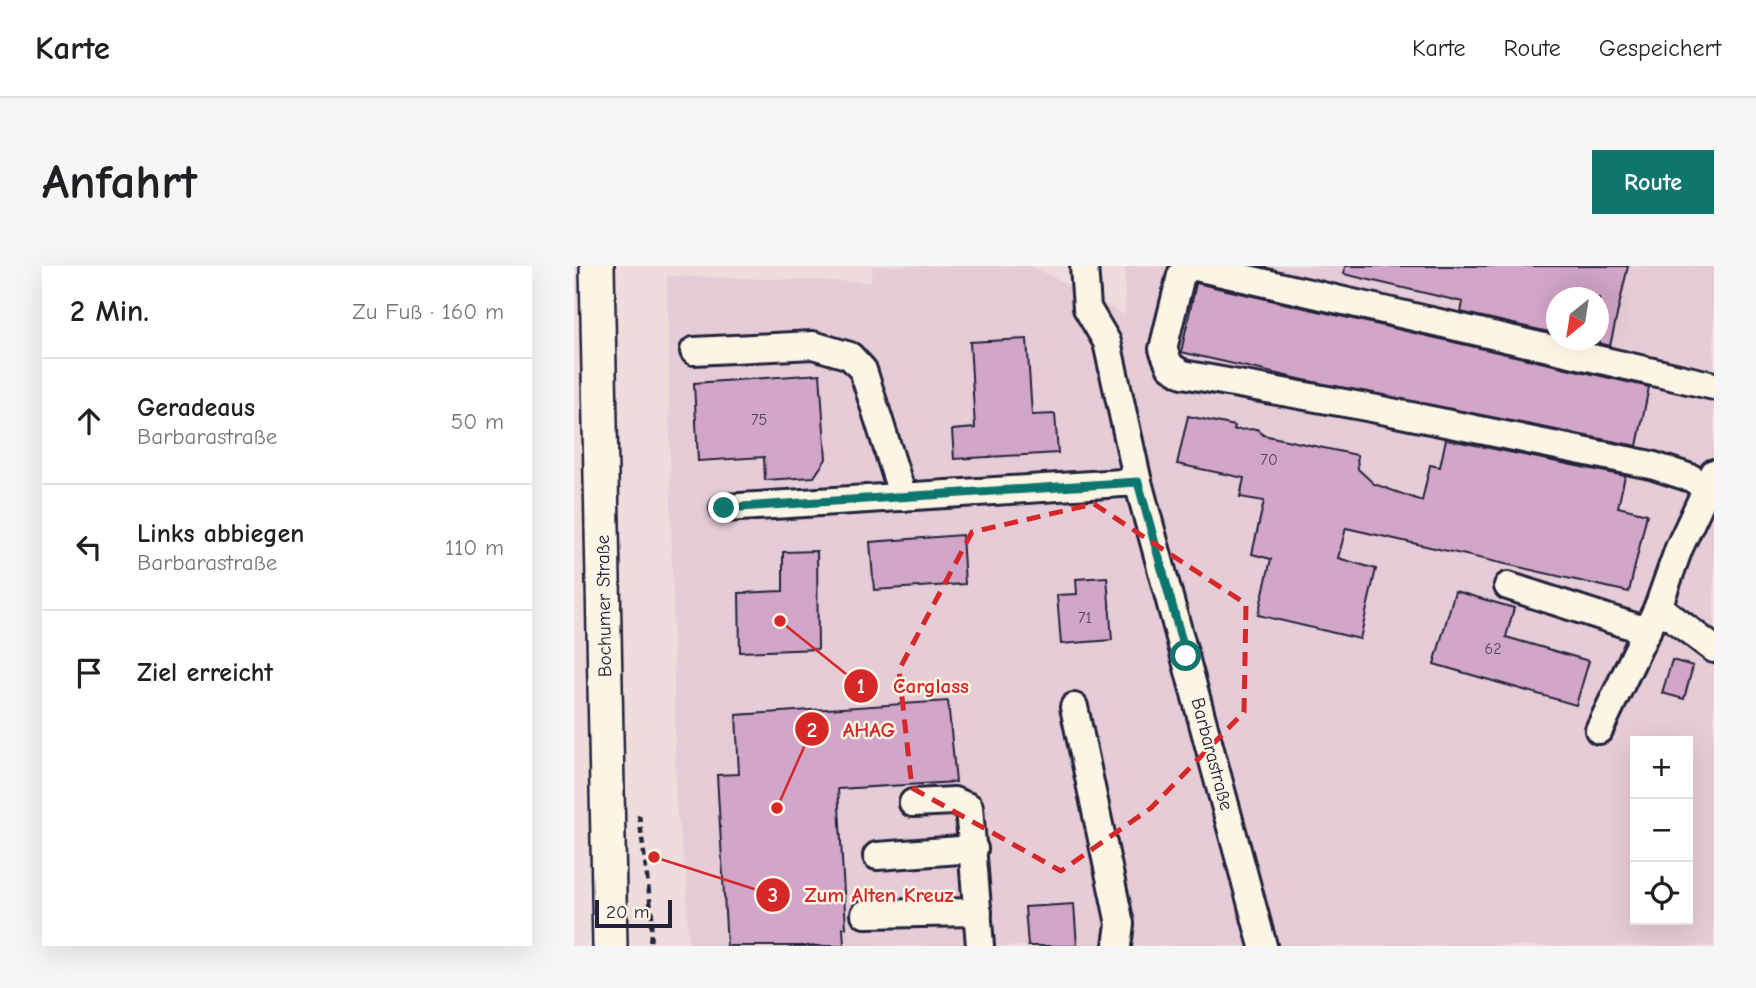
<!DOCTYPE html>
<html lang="de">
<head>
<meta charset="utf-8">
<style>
	:root { --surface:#fff; --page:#f6f6f6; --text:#202124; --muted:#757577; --line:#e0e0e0; --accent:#0f766e }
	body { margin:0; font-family:"Comic Neue",sans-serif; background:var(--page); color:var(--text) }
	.controls { position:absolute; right:21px; bottom:21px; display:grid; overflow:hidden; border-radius:0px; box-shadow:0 7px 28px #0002 }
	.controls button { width:63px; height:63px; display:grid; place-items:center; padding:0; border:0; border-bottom:2px solid var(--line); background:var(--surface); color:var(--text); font:35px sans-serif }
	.compass { position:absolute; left:972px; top:21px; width:63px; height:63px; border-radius:50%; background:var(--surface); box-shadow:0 7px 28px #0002; rotate:210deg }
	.scale { position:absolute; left:21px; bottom:18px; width:77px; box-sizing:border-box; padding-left:7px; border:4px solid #22223b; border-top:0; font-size:19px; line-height:24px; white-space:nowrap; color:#22223b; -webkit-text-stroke:5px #fcf5e5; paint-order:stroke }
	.stop { position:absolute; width:21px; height:21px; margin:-16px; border:5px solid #0f766e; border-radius:50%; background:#fff }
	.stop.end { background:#0f766e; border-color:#fff; box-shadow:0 2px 7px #0008 }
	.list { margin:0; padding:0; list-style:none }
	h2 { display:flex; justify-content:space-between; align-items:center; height:91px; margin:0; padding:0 28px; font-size:30px }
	h2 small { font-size:23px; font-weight:400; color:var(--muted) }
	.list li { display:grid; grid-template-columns:46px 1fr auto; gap:21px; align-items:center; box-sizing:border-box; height:126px; padding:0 28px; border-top:2px solid var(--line) }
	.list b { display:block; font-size:26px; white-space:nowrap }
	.list p { margin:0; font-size:23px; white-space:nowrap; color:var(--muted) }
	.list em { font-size:23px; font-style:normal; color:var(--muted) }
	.icon { flex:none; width:38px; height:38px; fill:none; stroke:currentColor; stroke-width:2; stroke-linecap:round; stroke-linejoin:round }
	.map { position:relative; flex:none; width:1140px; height:680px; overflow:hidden; border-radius:0px }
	header { display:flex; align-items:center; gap:42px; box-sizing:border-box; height:98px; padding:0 35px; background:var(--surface); border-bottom:2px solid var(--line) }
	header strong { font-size:33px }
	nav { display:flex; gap:38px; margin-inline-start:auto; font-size:24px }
	.intro { display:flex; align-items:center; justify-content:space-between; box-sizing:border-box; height:168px; padding:0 42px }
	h1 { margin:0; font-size:49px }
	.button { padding:18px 32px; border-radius:0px; background:var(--accent); color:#fff; font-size:24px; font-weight:700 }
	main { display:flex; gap:42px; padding:0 42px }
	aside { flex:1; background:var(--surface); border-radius:0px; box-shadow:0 7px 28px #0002 }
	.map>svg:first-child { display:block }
	.built { fill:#e6ccd7; fill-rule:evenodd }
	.building { fill:#d2a6c9; stroke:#22223b; stroke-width:2 }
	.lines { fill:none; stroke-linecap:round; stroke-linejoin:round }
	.minor-casing { stroke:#22223b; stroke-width:32 }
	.major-casing { stroke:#22223b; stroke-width:38 }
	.path { stroke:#22223b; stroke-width:4.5; stroke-dasharray:7 5; stroke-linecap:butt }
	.minor { stroke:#fcf5e5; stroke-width:26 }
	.major { stroke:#fcf5e5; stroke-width:33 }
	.route { stroke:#0f766e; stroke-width:9 }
	.marked { fill:none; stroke:#d62828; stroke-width:5; stroke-dasharray:14 9; stroke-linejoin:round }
	.labels { text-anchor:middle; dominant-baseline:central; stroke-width:5; stroke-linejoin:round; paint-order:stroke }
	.number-label { font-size:16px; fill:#4e435e }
	.street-label { font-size:19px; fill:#22223b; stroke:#fcf5e5 }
	.leader { fill:none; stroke:#d62828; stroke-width:2.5 }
	.callout-dot { fill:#d62828; stroke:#fcf5e5; stroke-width:2.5 }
	.mark-label { font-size:21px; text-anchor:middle; font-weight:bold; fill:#fff }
	.callout-label { font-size:21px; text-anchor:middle; font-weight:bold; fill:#d62828; stroke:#fcf5e5; stroke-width:5; stroke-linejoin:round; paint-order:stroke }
</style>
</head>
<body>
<header>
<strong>Karte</strong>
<nav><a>Karte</a><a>Route</a><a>Gespeichert</a></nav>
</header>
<div class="intro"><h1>Anfahrt</h1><a class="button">Route</a></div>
<main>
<aside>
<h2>2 Min.<small>Zu Fuß · 160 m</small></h2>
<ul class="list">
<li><svg class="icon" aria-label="ahead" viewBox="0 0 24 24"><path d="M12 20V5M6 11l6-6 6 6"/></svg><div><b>Geradeaus</b><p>Barbarastraße</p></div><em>50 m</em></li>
<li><svg class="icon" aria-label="left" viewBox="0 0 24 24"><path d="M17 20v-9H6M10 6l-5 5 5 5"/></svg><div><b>Links abbiegen</b><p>Barbarastraße</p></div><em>110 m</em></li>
<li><svg class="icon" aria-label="arrive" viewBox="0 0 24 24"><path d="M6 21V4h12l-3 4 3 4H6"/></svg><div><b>Ziel erreicht</b></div></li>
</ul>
</aside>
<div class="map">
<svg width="1140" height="680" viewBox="0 0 1140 680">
	<rect width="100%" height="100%" fill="#efdddd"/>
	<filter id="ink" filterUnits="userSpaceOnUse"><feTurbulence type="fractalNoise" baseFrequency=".0143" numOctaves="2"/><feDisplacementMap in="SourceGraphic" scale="14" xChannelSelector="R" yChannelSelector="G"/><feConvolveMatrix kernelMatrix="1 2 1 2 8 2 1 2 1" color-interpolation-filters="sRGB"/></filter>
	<g filter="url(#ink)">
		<!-- built -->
		<path class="built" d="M 298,0 L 458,0 L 551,49 L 551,0 L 1140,0 L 1140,680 L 114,680 L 113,616 L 102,542 L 93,10 L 297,16 ZM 982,32 L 1024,32 L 1024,74 L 982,74 ZM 1061,475 L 1114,475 L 1114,654 L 1061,654 Z"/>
		<!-- building -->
		<g class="building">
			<polygon points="771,0 1054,0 1036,80 1025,77 1025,32 983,32 979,67 887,46 889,36 770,8"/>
			<polygon points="622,17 1075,121 1063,180 730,114 607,86"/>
			<polygon points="453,73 458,149 481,148 484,187 380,193 378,164 401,162 396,76"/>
			<polygon points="246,108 252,193 240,211 191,214 190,191 124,195 120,117"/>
			<polygon points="614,150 661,160 660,164 683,163 689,169 783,189 784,203 800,218 848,235 856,199 866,201 872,173 1051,210 1044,241 1073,248 1055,326 772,262 764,292 802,303 786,373 684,349 697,293 678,288 690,235 666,231 670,212 603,198"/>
			<polygon points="388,269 391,318 300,324 296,276"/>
			<polygon points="243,285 244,383 166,386 165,327 209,325 209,286"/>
			<polygon points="533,311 538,374 487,378 483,329 503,328 502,313"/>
			<polygon points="881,325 940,342 932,371 1015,395 1002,439 860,398"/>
			<polygon points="1098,394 1119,400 1110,433 1088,427"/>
			<polygon points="374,435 382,516 264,523 272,662 269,662 270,680 153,680 143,509 165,508 162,449"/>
			<polygon points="500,638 503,680 454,680 451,641"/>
		</g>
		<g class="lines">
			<!-- minor casing -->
			<g class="minor-casing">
				<g id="minor">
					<polyline points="510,0 513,42 533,76 564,216 689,680"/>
					<polyline points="617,0 607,9 589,83 596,100 609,108 793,141 1077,199 1117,212 1133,222"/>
					<polyline points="618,0 1140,120"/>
					<polyline points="120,85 239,79 276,90 289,104 329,231"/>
					<polyline points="150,242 564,216"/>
					<polyline points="934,320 1073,365"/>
					<polyline points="1084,341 1105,282 1140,207"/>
					<polyline points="500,441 546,658 543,680"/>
					<polyline points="1025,464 1084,341 1140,383"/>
					<polyline points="339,537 380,535 395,541 406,680"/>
					<polyline points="303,590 400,583"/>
					<polyline points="291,648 404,646"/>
				</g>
			</g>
			<!-- major casing -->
			<g class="major-casing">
				<polyline id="major" points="23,0 36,680"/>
			</g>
			<!-- path -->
			<polyline class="path" points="65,549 78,650 76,680"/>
			<!-- minor -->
			<use href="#minor" class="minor"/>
			<!-- major -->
			<use href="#major" class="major"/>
		</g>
	</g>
	<g class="lines" filter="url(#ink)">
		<!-- route -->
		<polyline class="route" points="150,242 564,216 612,390"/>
	</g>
	<!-- marked area -->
	<path class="marked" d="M 520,238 L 672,338 L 670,446 L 577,542 L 487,605 L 338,522 L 325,404 L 398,266 Z"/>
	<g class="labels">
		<!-- number labels -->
		<g class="number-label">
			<text x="185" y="154">75</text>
			<text x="695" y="194">70</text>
			<text x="511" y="352">71</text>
			<text x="919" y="383">62</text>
		</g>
		<!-- street labels -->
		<g class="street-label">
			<text transform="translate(30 340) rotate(-91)">Bochumer Straße</text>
			<text transform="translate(638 488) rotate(75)">Barbarastraße</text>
		</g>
	</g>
	<!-- callouts -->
	<path class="leader" d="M206 355L287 420M203 542L238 463M80 591L199 629"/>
	<g class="callout-dot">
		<circle cx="206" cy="355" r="7"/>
		<circle cx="203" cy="542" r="7"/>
		<circle cx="80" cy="591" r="7"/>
		<circle cx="287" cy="420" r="18"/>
		<circle cx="238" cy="463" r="18"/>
		<circle cx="199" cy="629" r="18"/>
	</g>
	<g class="mark-label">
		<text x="287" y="427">1</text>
		<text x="238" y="471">2</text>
		<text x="199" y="636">3</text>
	</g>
	<g class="callout-label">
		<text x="357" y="427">Carglass</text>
		<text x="295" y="471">AHAG</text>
		<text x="305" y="636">Zum Alten Kreuz</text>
	</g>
</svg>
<div class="controls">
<button>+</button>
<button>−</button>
<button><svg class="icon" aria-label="locate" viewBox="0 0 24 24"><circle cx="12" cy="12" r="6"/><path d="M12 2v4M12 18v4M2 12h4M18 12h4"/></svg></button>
</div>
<svg class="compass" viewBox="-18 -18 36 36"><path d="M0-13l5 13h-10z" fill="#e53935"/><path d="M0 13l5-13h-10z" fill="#757577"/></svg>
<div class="scale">20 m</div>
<div class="stop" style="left:612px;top:390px"></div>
<div class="stop end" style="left:150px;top:242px"></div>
</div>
</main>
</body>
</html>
